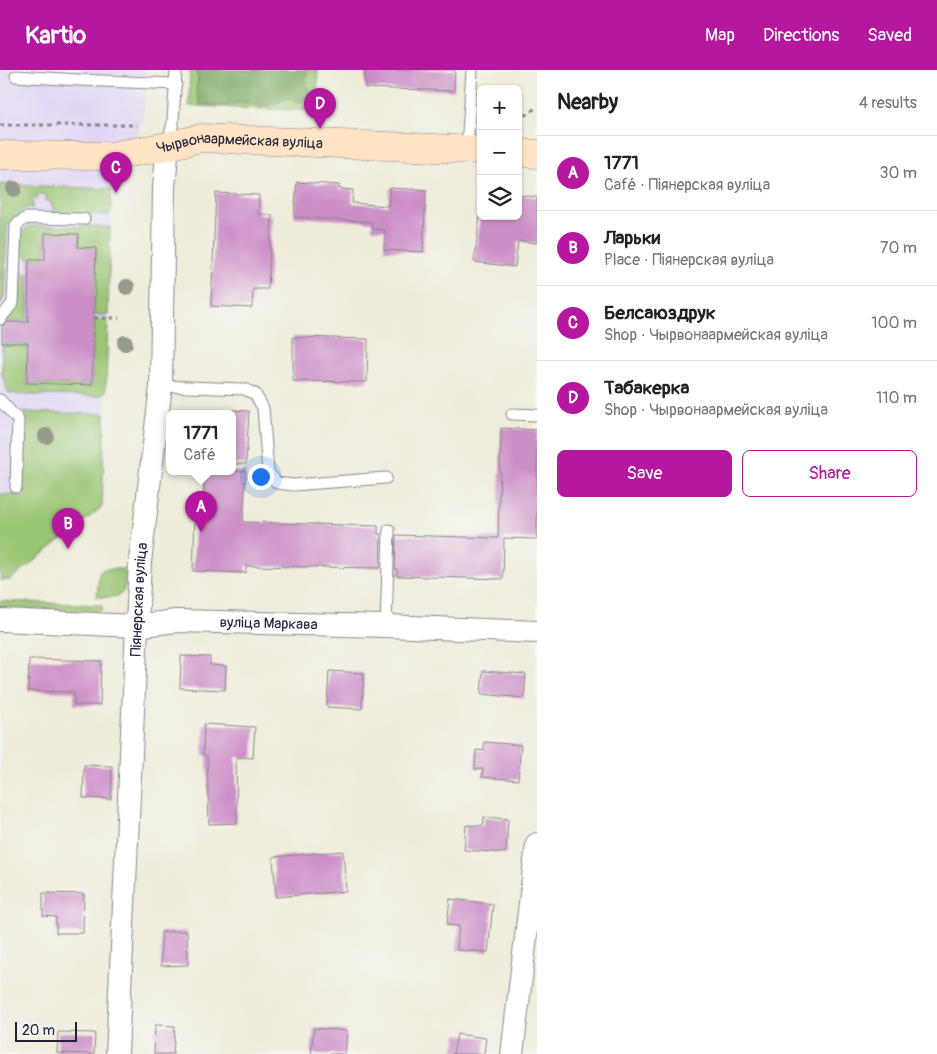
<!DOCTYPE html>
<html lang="en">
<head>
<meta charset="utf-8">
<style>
	:root { --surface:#fff; --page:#f6f6f6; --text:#202124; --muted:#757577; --line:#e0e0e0; --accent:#b5179e }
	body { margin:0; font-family:Pangolin,sans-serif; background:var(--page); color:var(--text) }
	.controls { position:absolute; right:15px; top:15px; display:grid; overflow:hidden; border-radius:8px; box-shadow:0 1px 4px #0004 }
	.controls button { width:45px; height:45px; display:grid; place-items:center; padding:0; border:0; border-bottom:1px solid var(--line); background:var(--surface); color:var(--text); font:25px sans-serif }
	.scale { position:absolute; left:15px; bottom:12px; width:62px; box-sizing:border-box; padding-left:5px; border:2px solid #22223b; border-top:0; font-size:14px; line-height:18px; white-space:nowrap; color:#22223b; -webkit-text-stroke:4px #f6f6f2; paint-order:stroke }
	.you { position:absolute; left:260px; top:406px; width:18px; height:18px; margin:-12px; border:4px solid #fff; border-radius:50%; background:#1a73e8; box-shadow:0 0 0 8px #1a73e833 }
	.badge { display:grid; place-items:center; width:32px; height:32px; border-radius:50%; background:var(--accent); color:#fff; font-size:16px; font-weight:700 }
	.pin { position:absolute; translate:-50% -41px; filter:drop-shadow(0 1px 2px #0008) }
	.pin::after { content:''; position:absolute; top:26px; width:18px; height:15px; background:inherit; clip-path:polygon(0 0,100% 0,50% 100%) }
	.popup { position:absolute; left:166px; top:340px; width:70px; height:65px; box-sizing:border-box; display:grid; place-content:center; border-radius:8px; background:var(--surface); filter:drop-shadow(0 1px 4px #0005); font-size:16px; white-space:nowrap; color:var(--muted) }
	.popup b { font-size:19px; color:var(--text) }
	.popup::after { content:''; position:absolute; left:50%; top:100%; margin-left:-10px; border:10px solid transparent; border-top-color:var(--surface) }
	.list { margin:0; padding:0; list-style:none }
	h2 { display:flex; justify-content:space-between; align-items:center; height:65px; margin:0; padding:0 20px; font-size:21px }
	h2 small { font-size:16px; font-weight:400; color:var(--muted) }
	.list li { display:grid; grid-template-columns:32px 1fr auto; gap:15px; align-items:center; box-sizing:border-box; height:75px; padding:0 20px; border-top:1px solid var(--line) }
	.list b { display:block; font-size:19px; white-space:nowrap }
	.list p { margin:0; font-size:16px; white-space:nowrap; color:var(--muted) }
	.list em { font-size:16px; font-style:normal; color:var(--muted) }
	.actions { display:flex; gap:10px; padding:15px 20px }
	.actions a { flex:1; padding:11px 0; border:1px solid var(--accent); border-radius:8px; text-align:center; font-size:18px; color:var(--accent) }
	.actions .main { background:var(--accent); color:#fff }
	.icon { flex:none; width:28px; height:28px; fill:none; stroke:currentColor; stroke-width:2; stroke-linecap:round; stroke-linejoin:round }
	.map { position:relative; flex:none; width:537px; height:984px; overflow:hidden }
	header { display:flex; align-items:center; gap:30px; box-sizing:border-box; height:70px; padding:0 25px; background:var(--accent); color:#fff }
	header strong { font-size:24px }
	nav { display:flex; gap:28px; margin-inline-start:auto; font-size:18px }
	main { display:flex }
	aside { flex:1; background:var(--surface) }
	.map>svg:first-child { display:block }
	.built { fill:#e1d4f4 }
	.green { fill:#9ac572; stroke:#5e7456 }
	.forest { fill:#7baa64; stroke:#4e6650 }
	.building { fill:#cc8ec7 }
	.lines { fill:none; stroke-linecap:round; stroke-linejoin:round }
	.service-casing { stroke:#88878a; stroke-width:13 }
	.minor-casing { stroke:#88878a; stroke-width:24 }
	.secondary-casing { stroke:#88878a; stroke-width:29 }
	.path { stroke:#88878a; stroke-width:3; stroke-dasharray:4 4; stroke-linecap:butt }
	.service { stroke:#fff; stroke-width:11 }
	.minor { stroke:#fff; stroke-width:22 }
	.secondary { stroke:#ffe4c6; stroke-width:28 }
	.tree { fill:#959c8d }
	.labels { text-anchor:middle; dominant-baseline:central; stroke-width:4.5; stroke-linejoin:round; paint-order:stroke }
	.street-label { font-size:15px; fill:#22223b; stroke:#f6f6f2 }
</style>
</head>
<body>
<header>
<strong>Kartio</strong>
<nav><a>Map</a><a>Directions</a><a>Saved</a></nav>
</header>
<main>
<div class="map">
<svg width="537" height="984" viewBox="0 0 537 984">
	<rect width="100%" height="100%" fill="#f6f6f2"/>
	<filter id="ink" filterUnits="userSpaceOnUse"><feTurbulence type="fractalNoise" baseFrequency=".02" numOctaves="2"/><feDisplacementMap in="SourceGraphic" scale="10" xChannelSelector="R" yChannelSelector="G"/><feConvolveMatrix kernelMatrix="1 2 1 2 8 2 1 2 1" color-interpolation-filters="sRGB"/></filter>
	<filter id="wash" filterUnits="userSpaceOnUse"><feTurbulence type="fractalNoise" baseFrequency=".0096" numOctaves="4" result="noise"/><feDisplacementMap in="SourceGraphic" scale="20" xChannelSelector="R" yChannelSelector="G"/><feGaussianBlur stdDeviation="1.12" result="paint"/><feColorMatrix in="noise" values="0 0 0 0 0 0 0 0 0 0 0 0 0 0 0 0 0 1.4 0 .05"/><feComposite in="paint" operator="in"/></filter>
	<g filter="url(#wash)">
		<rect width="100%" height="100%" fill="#efecda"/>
		<!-- built -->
		<polygon class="built" points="0,0 146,0 143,50 112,113 103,437 10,511 0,511"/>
		<!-- green -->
		<g class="green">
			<polygon points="190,0 318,0 317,41 189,36"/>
			<polygon points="0,114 111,119 111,142 109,145 54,143 51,132 46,131 46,125 42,124 38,125 37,129 31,129 33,135 32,138 27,137 7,156 4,227 0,235"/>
			<path d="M 29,156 L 110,157 L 108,245 L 94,245 L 96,178 L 79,177 L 79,164 L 45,163 L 44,189 L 29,189 L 21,184 C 19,173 19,162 29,156 Z"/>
			<polygon points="23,203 28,204 27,251 6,251 19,234 20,208 21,204"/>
			<polygon points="94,249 108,250 106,321 99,326 23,325 9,323 2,305 2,274 27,274 26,314 92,315"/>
			<polygon points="24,342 105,344 102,437 10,510 0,510 0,424 21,425"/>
			<path d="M 106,499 L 126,499 C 125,526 124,528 97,527 L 99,504 L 102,500 Z"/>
			<polygon points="0,531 101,535 103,538 101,541 0,538"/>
		</g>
		<!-- forest -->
		<polygon class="forest" points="196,0 308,0 305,7 309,25 300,32 286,28 274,34 260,36 244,32 227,35 211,35 200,34 196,21 198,8"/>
		<g id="blocks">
			<!-- building -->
			<g class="building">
				<polygon points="365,0 455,0 454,21 365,18"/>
				<polygon points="297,112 339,115 339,119 353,120 352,133 388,136 390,118 426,120 423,182 384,180 385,160 372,159 372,152 294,147"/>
				<polygon points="216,123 259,125 258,144 272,145 268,219 253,219 252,238 211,236"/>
				<polygon points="518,125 537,127 537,173 518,171 515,197 474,192 480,146 518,146"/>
				<polygon points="45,163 79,164 78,177 96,178 92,315 27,313 28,273 2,273 2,256 7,252 28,252 29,190 45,190"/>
				<polygon points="293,267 368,269 367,312 293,311"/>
				<polygon points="232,340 249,341 246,394 232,394"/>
				<polygon points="501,358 537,360 537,469 504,468 503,509 397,506 397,499 395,499 396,465 498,468"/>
				<polygon points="205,401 246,401 243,452 378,456 378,464 381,464 380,498 246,496 246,503 193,501 195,448 202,449"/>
				<polygon points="181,586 210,587 210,595 226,596 225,620 180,618"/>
				<polygon points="29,589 101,591 100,635 74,635 74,622 28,621"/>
				<polygon points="329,601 364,603 362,639 327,637"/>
				<polygon points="483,601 526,604 524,628 481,624"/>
				<polygon points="204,654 255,657 253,688 236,687 237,753 209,754 207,686 203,685"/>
				<polygon points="484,672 521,675 518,710 482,707 483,699 475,699 476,680 484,681"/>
				<polygon points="84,695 112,696 111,729 83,728"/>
				<polygon points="484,747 508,749 506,783 464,780 466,755 483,756"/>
				<polygon points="343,781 346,821 276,827 273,787"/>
				<polygon points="43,823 84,824 83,863 56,863 56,847 43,846"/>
				<polygon points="450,829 493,834 488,882 457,880 459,856 447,855"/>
				<polygon points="187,861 188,895 161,896 161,862"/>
				<polygon points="155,955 175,956 173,984 154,984"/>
				<polygon points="314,958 347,961 345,984 311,984"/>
				<polygon points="58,962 95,963 94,984 57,983"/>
				<polygon points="457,964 486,968 484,984 453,984"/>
			</g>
		</g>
	</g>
	<g filter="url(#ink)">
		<use href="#blocks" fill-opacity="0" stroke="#88878a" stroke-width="1"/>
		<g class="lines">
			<!-- service casing -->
			<g class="service-casing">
				<g id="service">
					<polyline points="16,6 79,10 176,14"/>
					<polyline points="168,75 173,52 176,0"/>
					<polyline points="467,79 472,0"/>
					<polyline points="0,249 13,233 16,155 26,148 84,149"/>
					<polyline points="161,316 244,319 255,324 263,338 268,402 277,413 293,415 386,408"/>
					<polyline points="0,330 18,350 16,417"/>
					<polyline points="512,344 537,345"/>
					<polyline points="386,556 389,460"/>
				</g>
			</g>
			<!-- minor casing -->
			<g class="minor-casing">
				<g id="minor">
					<path id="s1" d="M 0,550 L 136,556 L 176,551 L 386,556 L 537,562"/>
					<path id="s2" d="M 117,984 L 140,492 L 161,316 L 164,117 L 168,76"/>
					<polyline points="512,984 537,774"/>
				</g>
			</g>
			<!-- secondary casing -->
			<g class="secondary-casing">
				<g id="secondary">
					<polyline points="518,83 537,84"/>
					<path id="s3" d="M 0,85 L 111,86 L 168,76 L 201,68 L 481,80"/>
				</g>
			</g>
			<!-- path -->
			<g class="path">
				<polyline points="518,50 537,37"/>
				<polyline points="0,55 137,55"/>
				<polyline points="94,248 119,248"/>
			</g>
			<!-- service -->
			<use href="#service" class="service"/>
			<!-- minor -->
			<use href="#minor" class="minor"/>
			<!-- secondary -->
			<use href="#secondary" class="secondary"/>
		</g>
		<!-- trees -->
		<g class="tree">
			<circle cx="14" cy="119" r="8"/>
			<circle cx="127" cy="217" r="8"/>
			<circle cx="125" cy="273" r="8"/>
			<circle cx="46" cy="366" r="8"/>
		</g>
	</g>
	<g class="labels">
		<!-- street labels -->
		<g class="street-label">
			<text stroke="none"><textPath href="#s3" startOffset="241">Чырвонаармейская вуліца</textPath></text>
			<text stroke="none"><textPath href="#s2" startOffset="455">Піянерская вуліца</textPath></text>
			<text stroke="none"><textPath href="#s1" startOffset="269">вуліца Маркава</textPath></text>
		</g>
	</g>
</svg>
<div class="controls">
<button>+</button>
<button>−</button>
<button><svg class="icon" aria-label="layers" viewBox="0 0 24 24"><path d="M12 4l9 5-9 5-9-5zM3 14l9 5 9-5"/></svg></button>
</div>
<div class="scale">20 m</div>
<div class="you"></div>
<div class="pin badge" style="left:201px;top:462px">A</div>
<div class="popup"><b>1771</b>Café</div>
<div class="pin badge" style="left:68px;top:479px">B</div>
<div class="pin badge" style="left:116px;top:123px">C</div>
<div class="pin badge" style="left:320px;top:59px">D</div>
</div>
<aside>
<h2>Nearby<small>4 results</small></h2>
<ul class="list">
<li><span class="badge">A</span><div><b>1771</b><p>Café · Піянерская вуліца</p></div><em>30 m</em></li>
<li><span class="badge">B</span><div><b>Ларьки</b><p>Place · Піянерская вуліца</p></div><em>70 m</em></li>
<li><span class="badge">C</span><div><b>Белсаюздрук</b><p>Shop · Чырвонаармейская вуліца</p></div><em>100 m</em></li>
<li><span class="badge">D</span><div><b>Табакерка</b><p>Shop · Чырвонаармейская вуліца</p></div><em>110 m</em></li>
</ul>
<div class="actions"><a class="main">Save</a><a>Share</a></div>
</aside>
</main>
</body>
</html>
